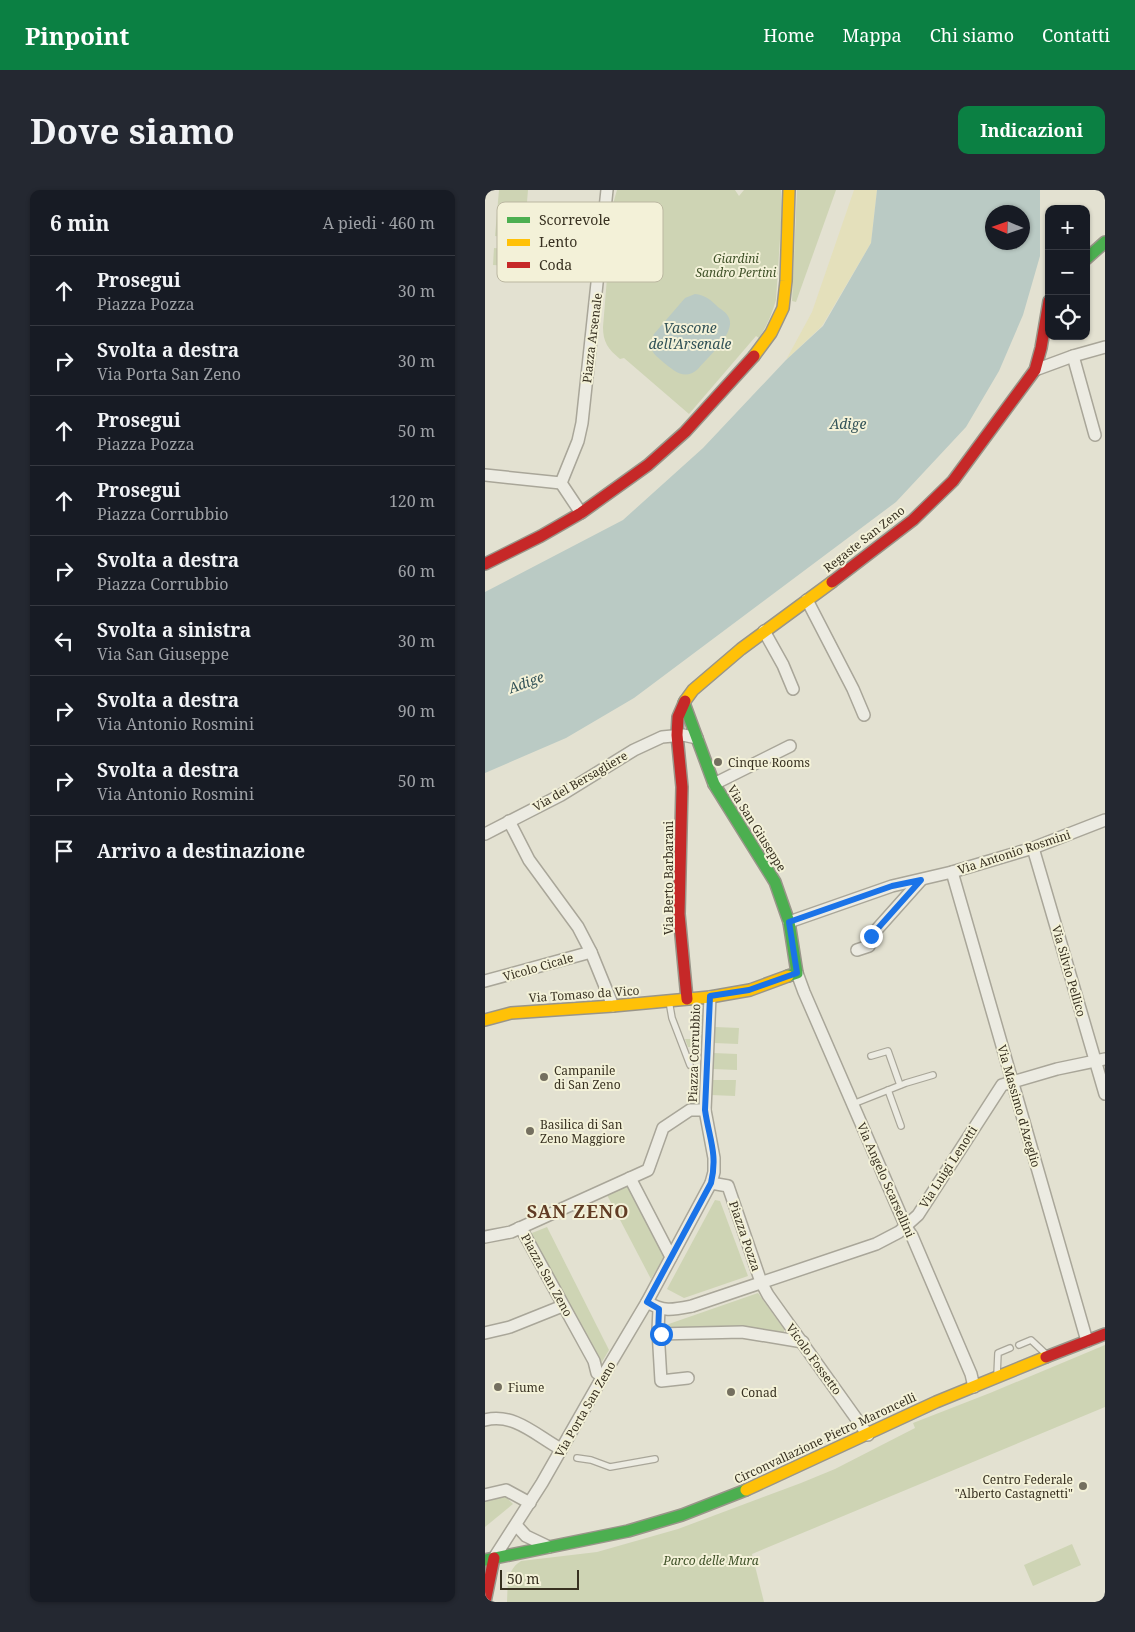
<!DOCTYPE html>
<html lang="it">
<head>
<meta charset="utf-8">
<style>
	:root { --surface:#171b24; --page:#242831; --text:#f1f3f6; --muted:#9ea1a6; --line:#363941; --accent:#0b8043 }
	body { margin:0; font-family:"Noto Serif",serif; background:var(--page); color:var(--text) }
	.controls { position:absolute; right:15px; top:15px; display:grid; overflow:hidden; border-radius:10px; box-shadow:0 1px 4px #0004 }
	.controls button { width:45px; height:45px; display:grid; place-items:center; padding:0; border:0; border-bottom:1px solid var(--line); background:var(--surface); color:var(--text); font:25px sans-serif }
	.compass { position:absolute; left:500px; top:15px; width:45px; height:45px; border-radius:50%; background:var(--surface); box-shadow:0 1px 4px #0004; rotate:272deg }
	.scale { position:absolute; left:15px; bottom:12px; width:79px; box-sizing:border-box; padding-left:5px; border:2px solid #383121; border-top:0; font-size:14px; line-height:18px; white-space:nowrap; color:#383121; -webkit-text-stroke:4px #f3f1d8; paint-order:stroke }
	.stop { position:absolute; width:15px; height:15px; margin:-11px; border:4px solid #1a73e8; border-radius:50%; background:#fff }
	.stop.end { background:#1a73e8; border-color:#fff; box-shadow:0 1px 5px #0008 }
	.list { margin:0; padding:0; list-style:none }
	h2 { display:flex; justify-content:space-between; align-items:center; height:65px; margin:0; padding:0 20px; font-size:21px }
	h2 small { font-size:16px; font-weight:400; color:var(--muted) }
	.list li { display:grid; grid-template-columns:32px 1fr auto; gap:15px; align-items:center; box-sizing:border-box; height:70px; padding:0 20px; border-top:1px solid var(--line) }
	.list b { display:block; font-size:19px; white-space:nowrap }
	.list p { margin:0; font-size:16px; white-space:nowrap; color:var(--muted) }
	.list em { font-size:16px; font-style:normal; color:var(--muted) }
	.icon { flex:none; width:28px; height:28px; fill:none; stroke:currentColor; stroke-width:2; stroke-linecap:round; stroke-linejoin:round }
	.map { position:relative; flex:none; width:620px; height:1412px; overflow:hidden; border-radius:10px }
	header { display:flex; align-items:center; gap:30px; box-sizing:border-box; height:70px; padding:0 25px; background:var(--accent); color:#fff }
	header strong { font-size:24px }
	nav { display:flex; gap:28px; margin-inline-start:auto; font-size:18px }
	.intro { display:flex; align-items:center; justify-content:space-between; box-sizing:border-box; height:120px; padding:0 30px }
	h1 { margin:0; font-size:35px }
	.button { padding:12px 22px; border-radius:10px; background:var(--accent); color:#fff; font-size:18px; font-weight:700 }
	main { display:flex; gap:30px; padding:0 30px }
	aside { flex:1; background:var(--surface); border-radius:10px; box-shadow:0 1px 4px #0004 }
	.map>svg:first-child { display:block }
	.green { fill:#ced4b4 }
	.sand { fill:#e4e0bb }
	.water { fill:#bacac4; fill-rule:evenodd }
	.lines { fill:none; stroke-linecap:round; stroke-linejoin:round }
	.lane-casing { stroke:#a9a699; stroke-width:8 }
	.street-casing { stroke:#a9a699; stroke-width:14 }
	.fast-casing { stroke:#999589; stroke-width:14 }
	.slow-casing { stroke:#999589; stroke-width:14 }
	.jam-casing { stroke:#999589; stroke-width:14 }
	.lane { stroke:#ecebe2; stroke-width:5.5 }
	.street { stroke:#ecebe2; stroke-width:11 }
	.fast { stroke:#4caf50; stroke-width:11 }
	.slow { stroke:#ffc107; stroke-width:11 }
	.jam { stroke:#c62828; stroke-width:11 }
	.route { stroke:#1a73e8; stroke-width:6 }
	.poi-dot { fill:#746f5f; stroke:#f3f1d8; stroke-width:2 }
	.labels { text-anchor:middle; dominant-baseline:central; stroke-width:4; stroke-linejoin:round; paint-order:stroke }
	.park-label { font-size:12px; font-style:italic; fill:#41532a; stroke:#f3f1d8 }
	.street-label { font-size:12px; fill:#383121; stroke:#f3f1d8 }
	.poi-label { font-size:12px; fill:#383121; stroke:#f3f1d8; text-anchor:start }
	.water-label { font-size:14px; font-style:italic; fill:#325257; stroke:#f3f1d8 }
	.district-label { font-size:18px; font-weight:bold; letter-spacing:1px; fill:#613c24; stroke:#f3f1d8 }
	.key { fill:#f3f1d8; stroke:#bbb7a1; stroke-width:1 }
	.key-label { font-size:14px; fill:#383121 }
</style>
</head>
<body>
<header>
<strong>Pinpoint</strong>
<nav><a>Home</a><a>Mappa</a><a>Chi siamo</a><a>Contatti</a></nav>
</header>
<div class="intro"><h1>Dove siamo</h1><a class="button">Indicazioni</a></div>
<main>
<aside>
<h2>6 min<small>A piedi · 460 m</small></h2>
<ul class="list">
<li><svg class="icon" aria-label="ahead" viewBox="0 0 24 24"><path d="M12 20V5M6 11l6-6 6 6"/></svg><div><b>Prosegui</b><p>Piazza Pozza</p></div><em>30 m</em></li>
<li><svg class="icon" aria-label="right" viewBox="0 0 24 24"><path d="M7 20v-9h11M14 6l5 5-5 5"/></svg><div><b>Svolta a destra</b><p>Via Porta San Zeno</p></div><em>30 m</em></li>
<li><svg class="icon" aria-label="ahead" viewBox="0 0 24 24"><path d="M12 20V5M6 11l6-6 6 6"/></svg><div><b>Prosegui</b><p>Piazza Pozza</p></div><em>50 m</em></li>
<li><svg class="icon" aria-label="ahead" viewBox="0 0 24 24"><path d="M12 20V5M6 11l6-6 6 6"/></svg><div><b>Prosegui</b><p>Piazza Corrubbio</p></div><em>120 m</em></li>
<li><svg class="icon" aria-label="right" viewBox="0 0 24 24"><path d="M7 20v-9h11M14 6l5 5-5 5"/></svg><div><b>Svolta a destra</b><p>Piazza Corrubbio</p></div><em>60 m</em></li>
<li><svg class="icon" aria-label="left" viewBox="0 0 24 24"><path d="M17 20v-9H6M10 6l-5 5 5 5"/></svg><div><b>Svolta a sinistra</b><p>Via San Giuseppe</p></div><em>30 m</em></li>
<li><svg class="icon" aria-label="right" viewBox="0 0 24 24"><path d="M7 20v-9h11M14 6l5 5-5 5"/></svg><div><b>Svolta a destra</b><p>Via Antonio Rosmini</p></div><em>90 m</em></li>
<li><svg class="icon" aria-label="right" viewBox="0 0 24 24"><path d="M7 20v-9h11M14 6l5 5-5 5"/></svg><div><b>Svolta a destra</b><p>Via Antonio Rosmini</p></div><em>50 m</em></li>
<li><svg class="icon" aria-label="arrive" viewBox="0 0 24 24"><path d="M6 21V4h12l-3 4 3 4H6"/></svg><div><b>Arrivo a destinazione</b></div></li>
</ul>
</aside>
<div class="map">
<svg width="620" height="1412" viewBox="0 0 620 1412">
	<rect width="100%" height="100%" fill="#e3e1d1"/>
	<!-- green -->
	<g class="green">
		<polygon points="14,0 43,0 39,48 10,46"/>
		<path d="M 132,0 L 250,0 L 254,6 L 259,0 L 296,0 L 297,18 L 291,110 C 287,124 282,136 274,148 L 271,146 L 204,224 L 139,168 L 135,169 C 123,159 118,152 118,137 L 128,14 Z"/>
		<polygon points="312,0 351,0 311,112 307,111"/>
		<polygon points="9,58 41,60 39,77 8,75"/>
		<path d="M 218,825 C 217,832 213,837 214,844 C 214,849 216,852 216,857 L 203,857 L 200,849 L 207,849 L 208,828 Z"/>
		<polygon points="230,837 254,838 253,854 229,853"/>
		<polygon points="228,863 252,864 252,880 228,879"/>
		<polygon points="227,890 251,890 250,906 226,905"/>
		<polygon points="142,995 180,1065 166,1089 122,1005"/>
		<polygon points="230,1010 235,1011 263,1086 199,1108 182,1099"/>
		<polygon points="62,1037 124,1160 114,1177 42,1045"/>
		<polygon points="273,1103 299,1139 299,1144 178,1139 178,1136"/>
		<path d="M 620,1155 L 620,1217 L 267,1364 L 279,1412 L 22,1412 C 23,1396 21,1380 36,1371 L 112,1362 L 193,1339 L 316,1293 L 350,1279 L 430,1238 L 428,1233 L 505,1203 Z"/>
		<polygon points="20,1306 28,1314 0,1337 0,1311"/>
		<polygon points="587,1354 596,1375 548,1396 539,1375"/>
	</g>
	<!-- sand -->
	<polygon class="sand" points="369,0 392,0 386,53 337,136 301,170 327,122"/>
	<!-- water -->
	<g class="water">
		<path d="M 392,0 L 555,0 L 555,66 L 538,125 L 514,181 L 481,237 L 411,312 L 149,508 L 81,548 L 0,583 L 0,402 L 138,330 L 218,258 L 301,170 L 338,136 L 386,53 ZM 508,22 L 538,22 L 538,52 L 508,52 Z"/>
		<path d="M 210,104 C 220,105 226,110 233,117 C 237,120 242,123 244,128 C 251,143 222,168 213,179 C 200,191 189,181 178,172 C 174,168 169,165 167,160 C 165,154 167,149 169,144 L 200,108 Z"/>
	</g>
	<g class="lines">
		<!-- lane casing -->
		<g class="lane-casing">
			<g id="lane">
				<polyline points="184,811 187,828 205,875"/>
				<polyline points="386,866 403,861 415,895"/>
				<polyline points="403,900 416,936"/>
				<polyline points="368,914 421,893 448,885"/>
				<polyline points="534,1155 546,1150 562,1165"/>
				<polyline points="512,1185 513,1163 525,1158"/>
				<polyline points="92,1268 106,1270 125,1277 170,1269"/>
			</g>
		</g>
		<!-- street casing -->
		<g class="street-casing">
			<g id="street">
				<polyline points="588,166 610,245"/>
				<polyline points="550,180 588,166 620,157"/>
				<polyline points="0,285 76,293"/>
				<polyline points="76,293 93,251 97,233 122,0"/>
				<polyline points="76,293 96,323"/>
				<polyline points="322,410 368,499 379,525"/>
				<polyline points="279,441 298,475 308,499"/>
				<polyline points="229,594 305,556"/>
				<polyline points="24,631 44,670 93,737 106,762 128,816"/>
				<polyline points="0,644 76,605 149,560 177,547 198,545 212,548"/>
				<polyline points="548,658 620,904"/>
				<polyline points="467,682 602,1151"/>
				<polyline points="304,732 407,696 467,682 548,658 620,630"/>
				<polyline points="372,760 384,756 386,746 436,690"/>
				<polyline points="312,783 319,802 421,1037 427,1046 486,1184 489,1197"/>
				<polyline points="0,791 106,762"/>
				<polyline points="145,988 186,1067"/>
				<polyline points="226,993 243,996 276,1092 283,1105 383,1245"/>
				<polyline points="34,1038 37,1040 109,1171 112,1183"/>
				<polyline points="0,1047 26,1042 163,980 178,938 205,920 220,920"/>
				<path d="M 162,1112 C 179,1122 187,1120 207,1116 L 391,1054 L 414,1042 L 433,1025 L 517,895 L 572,879 L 620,869"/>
				<polyline points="174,1119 173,1140 176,1191 203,1188"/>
				<polyline points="0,1143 25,1137 75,1117"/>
				<polyline points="173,1144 257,1142 318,1152"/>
				<path d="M 0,1230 C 29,1222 53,1247 76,1259"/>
				<polyline points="0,1305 21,1300 45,1313"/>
				<polyline points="31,1335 41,1346 64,1357"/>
				<polyline points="9,1368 57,1293 118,1186 162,1112 226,993 229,982 229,968 220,920 225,807"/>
			</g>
		</g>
		<!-- fast casing -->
		<g class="fast-casing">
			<g id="fast">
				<polyline points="601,69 620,52"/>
				<polyline points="199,513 229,594 290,692 304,732 312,783 303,786"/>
				<polyline points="0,1370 143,1341 197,1325 261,1300"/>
			</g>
		</g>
		<!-- slow casing -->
		<g class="slow-casing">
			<g id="slow">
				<polyline points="269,166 286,143 298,118 301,91 304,0"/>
				<polyline points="200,511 208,500 256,459 347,392"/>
				<polyline points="0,830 26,823 128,816 225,807 265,800 303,786"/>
				<polyline points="261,1300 451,1212 561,1167"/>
			</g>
		</g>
		<!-- jam casing -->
		<g class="jam-casing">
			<g id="jam">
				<polyline points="0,374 56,346 96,323 163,275 200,242 269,166"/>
				<polyline points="347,392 428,330 468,291 550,180 556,158 564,111"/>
				<polyline points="200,511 193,527 192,545 197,597 194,724 202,809"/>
				<polyline points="561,1167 620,1144"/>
				<polyline points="0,1412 9,1368"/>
			</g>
		</g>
		<!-- lane -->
		<use href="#lane" class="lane"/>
		<!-- street -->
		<use href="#street" class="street"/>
		<!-- fast -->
		<use href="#fast" class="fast"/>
		<!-- slow -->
		<use href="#slow" class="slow"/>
		<!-- jam -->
		<use href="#jam" class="jam"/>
	</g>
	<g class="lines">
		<!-- route -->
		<path class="route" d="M 176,1144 L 173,1144 L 174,1119 L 162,1112 L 226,993 C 233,964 224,948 220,920 L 225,806 L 264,800 L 312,783 L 304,732 L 407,696 L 436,690 L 386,746"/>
	</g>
	<!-- markers -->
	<g class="poi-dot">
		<circle cx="233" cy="572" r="5"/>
		<circle cx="59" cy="887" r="5"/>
		<circle cx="45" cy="941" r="5"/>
		<circle cx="13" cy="1197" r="5"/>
		<circle cx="246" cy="1202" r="5"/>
		<circle cx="598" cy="1296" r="5"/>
	</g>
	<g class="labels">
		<!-- park labels -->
		<g class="park-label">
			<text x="251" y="68">Giardini<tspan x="251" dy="14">Sandro Pertini</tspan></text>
			<text x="226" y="1370">Parco delle Mura</text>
		</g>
		<!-- street labels -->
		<g class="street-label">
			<text transform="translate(107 148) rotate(-83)">Piazza Arsenale</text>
			<text transform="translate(379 349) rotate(-38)">Regaste San Zeno</text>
			<text transform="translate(95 591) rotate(-30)">Via del Bersagliere</text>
			<text transform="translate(272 638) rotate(58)">Via San Giuseppe</text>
			<text transform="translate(529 662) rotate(-18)">Via Antonio Rosmini</text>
			<text transform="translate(183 688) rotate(-90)">Via Berto Barbarani</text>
			<text transform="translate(53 777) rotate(-16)">Vicolo Cicale</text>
			<text transform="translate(584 781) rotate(74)">Via Silvio Pellico</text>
			<text transform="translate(99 804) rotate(-4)">Via Tomaso da Vico</text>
			<text transform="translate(209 863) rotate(-88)">Piazza Corrubbio</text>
			<text transform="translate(534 916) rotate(74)">Via Massimo d'Azeglio</text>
			<text transform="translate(463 977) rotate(-57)">Via Luigi Lenotti</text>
			<text transform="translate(401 990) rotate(66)">Via Angelo Scarsellini</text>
			<text transform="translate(260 1046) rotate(71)">Piazza Pozza</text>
			<text transform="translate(62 1085) rotate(61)">Piazza San Zeno</text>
			<text transform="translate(329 1169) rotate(54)">Vicolo Fossetto</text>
			<text transform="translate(100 1219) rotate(-60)">Via Porta San Zeno</text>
			<text transform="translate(340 1248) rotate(-25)">Circonvallazione Pietro Maroncelli</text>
		</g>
		<!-- poi labels -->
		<g class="poi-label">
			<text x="243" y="572">Cinque Rooms</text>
			<text x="69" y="880">Campanile<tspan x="69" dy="14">di San Zeno</tspan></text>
			<text x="55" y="934">Basilica di San<tspan x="55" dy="14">Zeno Maggiore</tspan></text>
			<text x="23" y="1197">Fiume</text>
			<text x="256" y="1202">Conad</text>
			<text x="588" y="1289" text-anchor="end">Centro Federale<tspan x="588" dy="14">"Alberto Castagnetti"</tspan></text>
		</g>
		<!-- water labels -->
		<g class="water-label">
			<text x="205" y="137">Vascone<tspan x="205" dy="16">dell'Arsenale</tspan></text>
			<text x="363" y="233">Adige</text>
			<text transform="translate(41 492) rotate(-20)">Adige</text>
		</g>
		<!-- district labels -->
		<g class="district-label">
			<text x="93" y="1021">SAN ZENO</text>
		</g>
	</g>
	<!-- legend -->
	<rect x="12" y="12" width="166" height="80" rx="8" class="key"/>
	<rect x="22" y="27" width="23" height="6" fill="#4caf50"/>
	<rect x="22" y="49" width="23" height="7" fill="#ffc107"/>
	<rect x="22" y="72" width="23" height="6" fill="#c62828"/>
	<g class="key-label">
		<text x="54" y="35">Scorrevole</text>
		<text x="54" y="57">Lento</text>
		<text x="54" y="80">Coda</text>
	</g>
</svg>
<div class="controls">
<button>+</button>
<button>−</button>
<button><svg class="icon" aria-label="locate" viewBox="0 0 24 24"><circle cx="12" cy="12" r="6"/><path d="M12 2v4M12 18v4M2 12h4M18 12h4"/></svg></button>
</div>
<svg class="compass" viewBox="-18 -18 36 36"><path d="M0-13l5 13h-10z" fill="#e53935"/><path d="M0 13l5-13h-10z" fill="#9ea1a6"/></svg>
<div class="scale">50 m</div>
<div class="stop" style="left:176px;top:1144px"></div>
<div class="stop end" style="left:386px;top:746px"></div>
</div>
</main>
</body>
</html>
